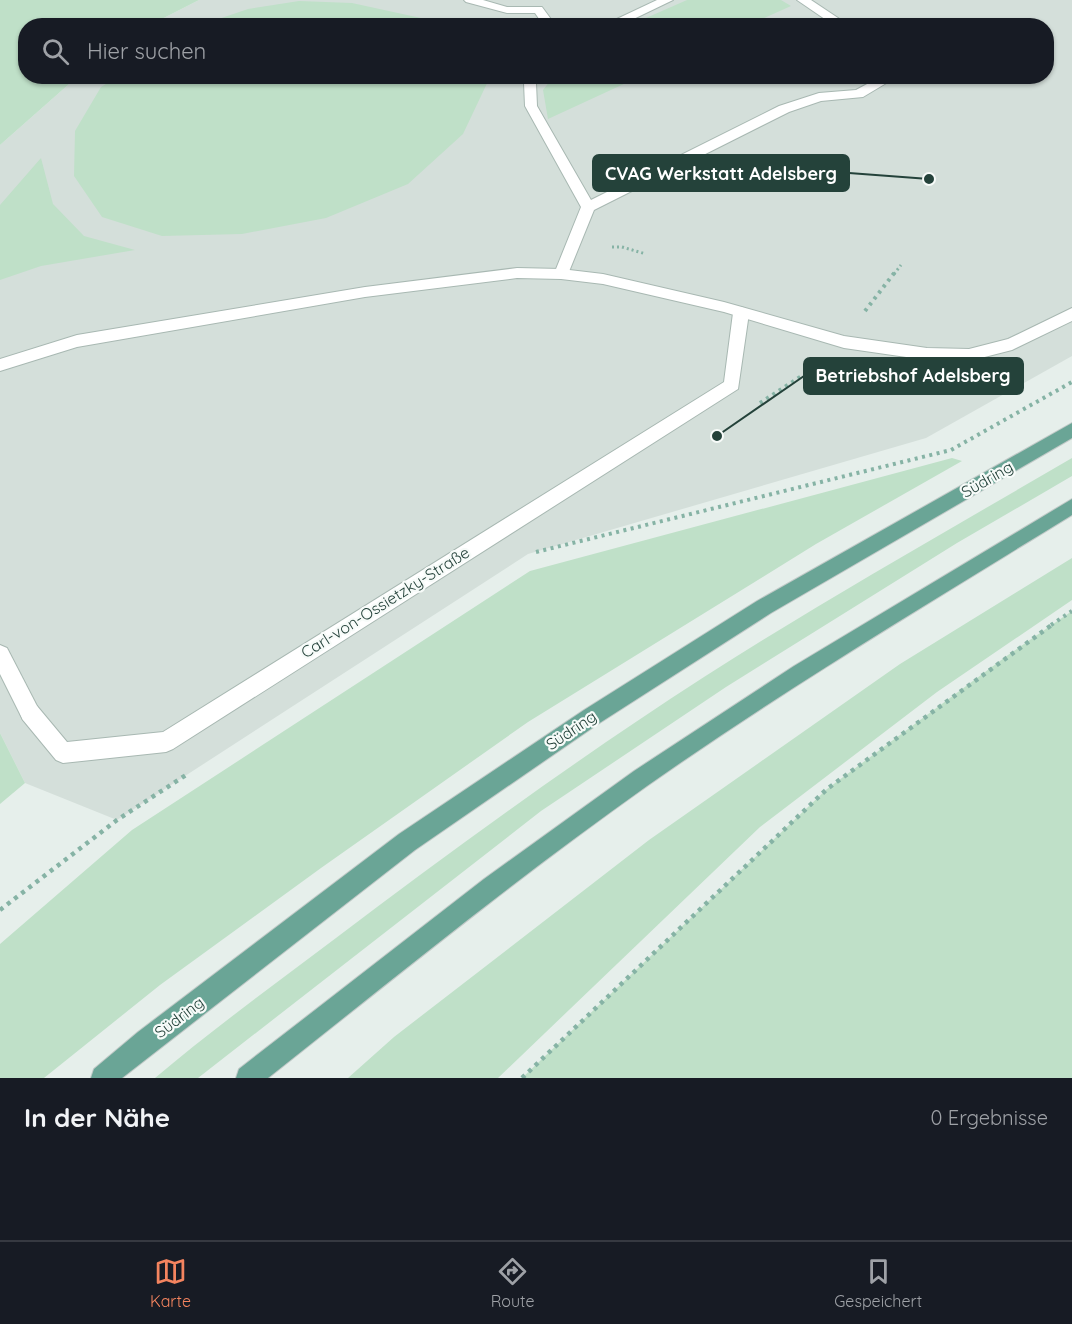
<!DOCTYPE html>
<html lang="de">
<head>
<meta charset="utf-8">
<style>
	:root { --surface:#171b24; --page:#20242c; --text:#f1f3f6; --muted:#9ea1a6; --line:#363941; --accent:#f4845f }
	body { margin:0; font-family:Quicksand,sans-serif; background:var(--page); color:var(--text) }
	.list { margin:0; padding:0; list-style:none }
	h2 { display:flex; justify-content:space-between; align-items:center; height:78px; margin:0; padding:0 24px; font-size:26px }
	h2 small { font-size:20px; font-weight:400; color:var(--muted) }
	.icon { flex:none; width:33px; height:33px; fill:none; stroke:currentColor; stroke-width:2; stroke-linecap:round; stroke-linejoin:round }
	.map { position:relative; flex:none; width:1072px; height:1078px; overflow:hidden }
	.search { position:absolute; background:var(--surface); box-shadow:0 2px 4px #0004; left:18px; right:18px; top:18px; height:66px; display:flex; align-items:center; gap:15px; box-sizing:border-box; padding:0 21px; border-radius:24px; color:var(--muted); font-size:22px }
	.sheet { height:162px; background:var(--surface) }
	nav { display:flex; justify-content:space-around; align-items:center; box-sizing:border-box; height:84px; border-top:2px solid var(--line); background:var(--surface); font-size:16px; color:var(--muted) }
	nav a { display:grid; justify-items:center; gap:3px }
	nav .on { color:var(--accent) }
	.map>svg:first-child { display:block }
	.built { fill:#d4dfda }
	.green { fill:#bfe0c8 }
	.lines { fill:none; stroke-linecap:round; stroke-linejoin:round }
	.lane-casing { stroke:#a8b8b2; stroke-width:2 }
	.street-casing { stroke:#a8b8b2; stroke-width:2 }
	.primary-casing { stroke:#c2cac8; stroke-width:2 }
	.path-far2 { stroke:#86b3a5; stroke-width:3; stroke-dasharray:2 3; stroke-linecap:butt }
	.path-far1 { stroke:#86b3a5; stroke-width:4; stroke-dasharray:3 4.5; stroke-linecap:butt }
	.path { stroke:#86b3a5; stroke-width:4.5; stroke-dasharray:4 5; stroke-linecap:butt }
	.lane { fill:#fff; fill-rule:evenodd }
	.street { fill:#fff; fill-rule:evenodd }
	.primary { fill:#6aa596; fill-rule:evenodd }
	.labels { text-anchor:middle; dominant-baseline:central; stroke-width:4.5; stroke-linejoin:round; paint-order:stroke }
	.street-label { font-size:16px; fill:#24423a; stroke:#f7fbf9 }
	.leader { fill:none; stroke:#24423a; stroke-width:2 }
	.callout-dot { fill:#24423a; stroke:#f7fbf9; stroke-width:2 }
	.callout { fill:#24423a; stroke:#24423a; stroke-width:2 }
	.callout-label { font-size:18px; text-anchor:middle; font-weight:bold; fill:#fff }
</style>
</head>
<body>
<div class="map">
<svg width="1072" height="1078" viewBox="0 0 1072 1078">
	<rect width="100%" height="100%" fill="#e6efeb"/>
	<!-- built -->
	<polygon class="built" points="199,0 1072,0 1072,356 926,438 528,554 117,820 25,783 0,733 0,145 77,77 1046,76 1046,26 150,25"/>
	<!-- green -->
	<g class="green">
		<polygon points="0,0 199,0 150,25 26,26 26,76 77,77 0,145"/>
		<polygon points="687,0 781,0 791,6 749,25 630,25"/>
		<polygon points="299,1 352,3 453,25 201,25 248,9"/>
		<polygon points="554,76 639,76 639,77 548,119 543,90"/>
		<polygon points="117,77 117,76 490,77 463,134 408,184 326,218 242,234 162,236 102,217 74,176 75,131 101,87"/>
		<polygon points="41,158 53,204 84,236 135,250 41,266 0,280 0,205"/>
		<polygon points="952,458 962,461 816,544 528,722 321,868 160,985 44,1078 0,1078 0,944 132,830 530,571"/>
		<path d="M 1072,458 L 1072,476 L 957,543 L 726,687 L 541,811 L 198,1078 L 155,1078 C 213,1029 275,984 336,938 C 455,848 577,759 704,677 C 824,600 949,530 1072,458 Z"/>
		<polygon points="1072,558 1072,600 937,692 760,827 498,1078 348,1078 394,1037 649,840 900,664"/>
		<polygon points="1072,611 1072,1078 522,1078 827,789 1008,655"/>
		<polygon points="0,733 25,783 0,804"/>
	</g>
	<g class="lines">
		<!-- lane casing -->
		<g class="lane-casing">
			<g id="lane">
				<polygon points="464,0 483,0 507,7 542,7 556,26 544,26 535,13 507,13 466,2"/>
				<polygon points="657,0 673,0 619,26 602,26"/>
				<polygon points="797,0 811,0 850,26 835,26"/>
				<polygon points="528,76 541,76 536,83 537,106 591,200 779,106 819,93 856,90 882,76 898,76 863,97 821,101 789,112 594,210 568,274 561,279 554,274 581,207 525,106 524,83"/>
				<polygon points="741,307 746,309 749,313 738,389 173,749 166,752 63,763 56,760 23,720 20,713 23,706 30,703 37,706 67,742 163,732 724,382 733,313 736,309"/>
			</g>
		</g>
		<!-- street casing -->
		<g class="street-casing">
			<g id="street">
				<polygon points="517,268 561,269 603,274 724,302 844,336 927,348 969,349 1008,339 1072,308 1072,321 1012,350 969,361 927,360 844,348 724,312 603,284 561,279 517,278 365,297 77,347 0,371 0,359 77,335 365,287"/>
				<polygon points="0,645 7,648 37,706 40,713 37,720 30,723 23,720 0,674"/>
			</g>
		</g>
		<!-- primary casing -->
		<g class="primary-casing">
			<g id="primary">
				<polygon points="1072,423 1072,438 771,613 598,724 415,850 122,1078 91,1078 94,1069 138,1032 399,834 584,710 757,601"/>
				<path d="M 1072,499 L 1072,515 C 929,603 785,689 647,786 C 517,878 393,979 268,1078 L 236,1078 L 239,1069 L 484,879 L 634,771 L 794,666 Z"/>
			</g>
		</g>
		<!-- path-far2 -->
		<g class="path-far2">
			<polyline points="612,247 622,247 646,254"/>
			<polyline points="894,274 901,265"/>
		</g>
		<!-- path-far1 -->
		<g class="path-far1">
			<polyline points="865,311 895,272"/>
			<polyline points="863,386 865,377"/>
			<polyline points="760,403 814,368"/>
			<polyline points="536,552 951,450 1072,382"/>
			<polyline points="1051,625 1072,611"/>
		</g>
		<!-- path -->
		<g class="path">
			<polyline points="0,910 117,820 186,775"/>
			<polyline points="522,1078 827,789 1053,624"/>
		</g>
		<!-- lane -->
		<use href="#lane" class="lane"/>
		<!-- street -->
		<use href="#street" class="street"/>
		<!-- primary -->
		<use href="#primary" class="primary"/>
	</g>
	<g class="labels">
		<!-- street labels -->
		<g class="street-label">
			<text transform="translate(987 479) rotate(-30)">Südring</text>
			<text transform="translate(385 602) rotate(-32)">Carl-von-Ossietzky-Straße</text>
			<text transform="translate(571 730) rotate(-34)">Südring</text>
			<text transform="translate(179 1017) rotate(-37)">Südring</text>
		</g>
	</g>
	<!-- callouts -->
	<path class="leader" d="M929 179L849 173M717 436L804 376"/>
	<g class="callout-dot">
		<circle cx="929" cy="179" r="6"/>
		<circle cx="717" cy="436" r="6"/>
	</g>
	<g class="callout">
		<rect x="593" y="155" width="256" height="36" rx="6"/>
		<rect x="804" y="358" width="219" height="36" rx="6"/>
	</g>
	<g class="callout-label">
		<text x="721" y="180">CVAG Werkstatt Adelsberg</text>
		<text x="913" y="382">Betriebshof Adelsberg</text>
	</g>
</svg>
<div class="search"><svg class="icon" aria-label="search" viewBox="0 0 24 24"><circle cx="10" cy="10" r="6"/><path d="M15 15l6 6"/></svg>Hier suchen</div>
</div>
<section class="sheet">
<h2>In der Nähe<small>0 Ergebnisse</small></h2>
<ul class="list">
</ul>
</section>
<nav>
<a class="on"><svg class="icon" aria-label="map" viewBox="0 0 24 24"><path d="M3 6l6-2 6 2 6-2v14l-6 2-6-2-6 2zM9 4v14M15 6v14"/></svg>Karte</a>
<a><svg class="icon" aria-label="directions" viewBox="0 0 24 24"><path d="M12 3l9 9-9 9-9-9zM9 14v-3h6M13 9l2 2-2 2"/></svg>Route</a>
<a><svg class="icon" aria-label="saved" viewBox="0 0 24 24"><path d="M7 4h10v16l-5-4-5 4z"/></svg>Gespeichert</a>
</nav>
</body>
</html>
